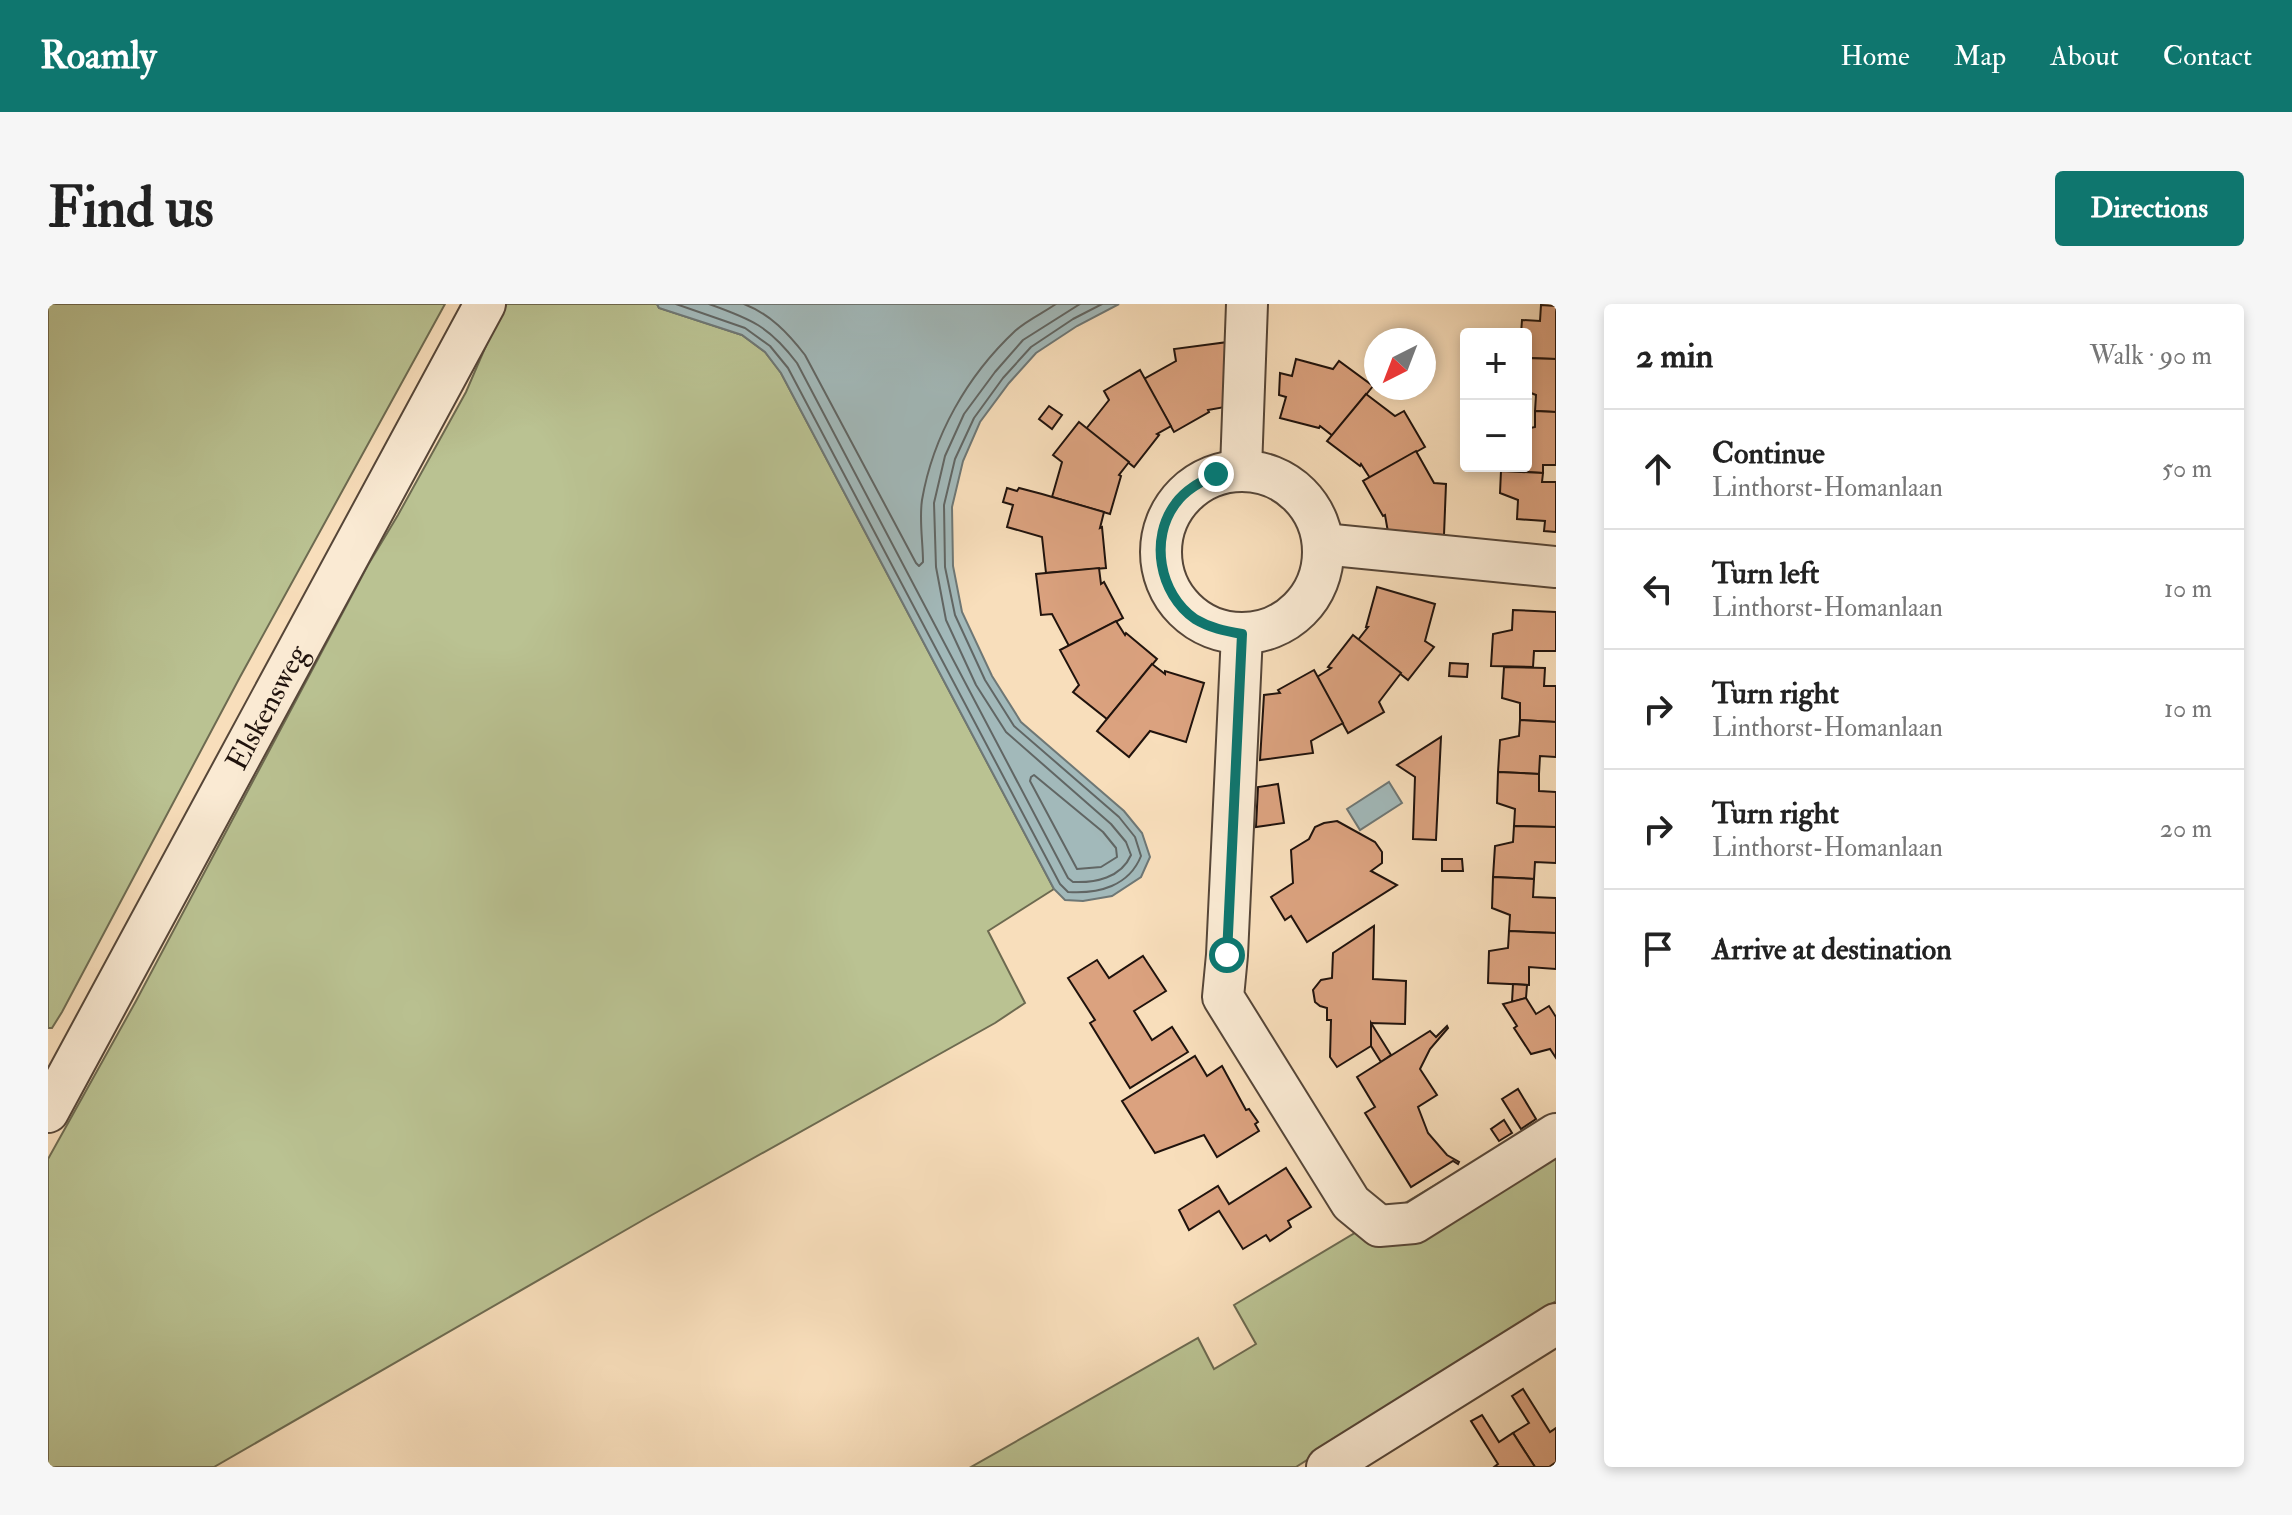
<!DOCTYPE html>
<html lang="en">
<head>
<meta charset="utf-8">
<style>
	:root { --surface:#fff; --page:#f6f6f6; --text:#222; --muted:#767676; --line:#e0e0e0; --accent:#0f766e }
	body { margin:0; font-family:"IM FELL Double Pica",serif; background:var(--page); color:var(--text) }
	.controls { position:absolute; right:24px; top:24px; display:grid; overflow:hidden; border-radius:8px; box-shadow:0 4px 12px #0003 }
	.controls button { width:72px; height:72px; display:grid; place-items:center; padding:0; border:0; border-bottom:2px solid var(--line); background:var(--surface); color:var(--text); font:40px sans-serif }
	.compass { position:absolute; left:1316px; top:24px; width:72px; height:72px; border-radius:50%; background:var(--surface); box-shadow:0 4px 12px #0003; rotate:222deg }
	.stop { position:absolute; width:24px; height:24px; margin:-18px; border:6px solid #0f766e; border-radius:50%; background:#fff }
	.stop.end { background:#0f766e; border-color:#fff; box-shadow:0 2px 8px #0008 }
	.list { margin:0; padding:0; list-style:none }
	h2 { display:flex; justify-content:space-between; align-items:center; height:104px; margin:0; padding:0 32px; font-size:34px }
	h2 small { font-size:26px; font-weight:400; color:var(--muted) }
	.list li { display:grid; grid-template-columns:52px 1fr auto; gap:24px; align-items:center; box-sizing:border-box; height:120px; padding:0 32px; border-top:2px solid var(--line) }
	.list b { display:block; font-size:30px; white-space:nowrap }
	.list p { margin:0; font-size:26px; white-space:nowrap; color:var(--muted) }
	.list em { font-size:26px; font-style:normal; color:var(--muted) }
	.icon { flex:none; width:44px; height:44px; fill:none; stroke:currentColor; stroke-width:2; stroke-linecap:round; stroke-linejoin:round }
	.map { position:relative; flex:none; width:1508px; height:1163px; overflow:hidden; border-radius:8px }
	header { display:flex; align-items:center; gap:48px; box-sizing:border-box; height:112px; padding:0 40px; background:var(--accent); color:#fff }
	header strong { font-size:38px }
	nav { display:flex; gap:44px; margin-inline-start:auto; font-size:28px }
	.intro { display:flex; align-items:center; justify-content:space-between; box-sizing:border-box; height:192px; padding:0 48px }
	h1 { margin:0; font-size:56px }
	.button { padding:20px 36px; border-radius:8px; background:var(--accent); color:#fff; font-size:28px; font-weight:700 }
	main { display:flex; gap:48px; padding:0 48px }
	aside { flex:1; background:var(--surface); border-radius:8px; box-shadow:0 4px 12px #0003 }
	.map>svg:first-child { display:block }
	.green { fill:#bac292; stroke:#6d6a50; stroke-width:2 }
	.water { fill:#a2b9ba; stroke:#6e7775; stroke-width:2 }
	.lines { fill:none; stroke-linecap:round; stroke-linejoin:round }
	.shore { stroke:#616664; stroke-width:2 }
	.building { fill:#dba27f; stroke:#20130d; stroke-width:2 }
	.minor-casing { stroke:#564638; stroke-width:44 }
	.minor { stroke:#faead3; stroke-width:40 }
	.route { stroke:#0f766e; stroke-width:10 }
	.labels { text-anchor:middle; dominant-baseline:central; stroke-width:8; stroke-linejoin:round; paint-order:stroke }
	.street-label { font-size:30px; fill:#20130d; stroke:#faead3 }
</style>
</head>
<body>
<header>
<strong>Roamly</strong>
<nav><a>Home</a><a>Map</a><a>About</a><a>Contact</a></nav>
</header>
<div class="intro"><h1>Find us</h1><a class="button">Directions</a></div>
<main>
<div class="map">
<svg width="1508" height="1163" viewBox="0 0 1508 1163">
	<rect width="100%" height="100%" fill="#f8debb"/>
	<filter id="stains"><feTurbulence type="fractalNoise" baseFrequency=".0025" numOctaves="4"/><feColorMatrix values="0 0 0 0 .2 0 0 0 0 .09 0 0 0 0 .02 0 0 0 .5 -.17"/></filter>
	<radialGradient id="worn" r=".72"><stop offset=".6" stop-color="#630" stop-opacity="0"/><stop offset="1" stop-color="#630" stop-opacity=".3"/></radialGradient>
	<!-- green -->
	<g class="green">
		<polygon points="0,0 397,0 192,373 14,708 4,724 0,724"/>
		<polygon points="456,0 609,0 611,4 694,31 717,48 733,69 1006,585 940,627 977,699 947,719 602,912 166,1163 0,1163 0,855 88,697 320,261 350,211 418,88"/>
		<polygon points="1508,809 1508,997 1248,1163 923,1163 1150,1034 1166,1065 1208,1040 1186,1001"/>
	</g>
	<!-- water -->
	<g class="water">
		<polygon points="609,0 1071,0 1029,22 988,49 961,79 932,118 915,157 904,203 905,262 914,308 944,372 973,418 1076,507 1094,529 1102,553 1093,573 1064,592 1035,597 1017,596 1006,585 733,69 717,48 694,31 611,4"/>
		<polygon points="1341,478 1354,499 1312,526 1299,505"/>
	</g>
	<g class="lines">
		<!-- shore -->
		<g class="shore">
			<path d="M 628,0 L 697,24 L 722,42 L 740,64 L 1012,580 L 1020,588 C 1051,590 1081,582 1093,552 L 1087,533 L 1071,513 L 966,422 L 937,376 L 907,311 L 897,263 L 896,201 L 907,155 L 926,114 L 955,74 L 983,43 L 1025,15 L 1054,0"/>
			<path d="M 661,0 C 703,15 721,22 749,59 L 1020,574 L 1025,578 C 1047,579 1073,574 1083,551 L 1078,538 L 1063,520 L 958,428 L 928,381 L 898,316 L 888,263 L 886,199 L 897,152 L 916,110 L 947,68 L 975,36 L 1032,0"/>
			<path d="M 696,0 C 722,10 740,29 757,51 L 868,259 L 871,262 L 875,258 C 875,238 871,216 874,196 C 885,132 919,72 967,27 C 979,16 995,9 1008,0"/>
			<polygon points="986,471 1055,528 1068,544 1069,553 1053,563 1029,565 982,477 983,473"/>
		</g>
	</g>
	<!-- building -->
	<g class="building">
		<polygon points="1493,1 1508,2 1508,55 1478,54 1478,30 1473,30 1474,16 1492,17"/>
		<polygon points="1180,38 1177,103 1160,106 1161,108 1126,128 1096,75 1128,57 1126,45"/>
		<polygon points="1478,54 1508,55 1508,108 1487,107 1488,91 1478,87"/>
		<polygon points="1248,55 1285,65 1291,57 1325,82 1285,132 1272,122 1271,124 1232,114 1238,93 1231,91 1232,69 1244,72"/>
		<polygon points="1092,66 1123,122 1109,130 1111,131 1086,163 1038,125 1061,96 1056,87"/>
		<polygon points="1318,90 1347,112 1356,107 1377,143 1322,174 1313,160 1312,162 1279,137"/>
		<polygon points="1001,102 1014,111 1004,125 991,115"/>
		<polygon points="1487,107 1508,108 1508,161 1495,161 1495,169 1453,167 1454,162 1478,162 1478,125 1487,123"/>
		<polygon points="1031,118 1081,158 1071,171 1073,172 1062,210 1004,193 1014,158 1005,151"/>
		<polygon points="1368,147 1386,179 1398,180 1396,231 1340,228 1337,211 1335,212 1315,177"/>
		<polygon points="1453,167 1495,169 1494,178 1508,178 1508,228 1496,227 1497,217 1469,215 1470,196 1452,189"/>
		<polygon points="959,184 969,187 971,184 994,190 1056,208 1052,224 1054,223 1058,264 998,269 994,233 959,223 965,201 955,198"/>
		<polygon points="1051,264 1053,280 1056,278 1075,314 1021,342 1004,310 993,311 988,270"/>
		<polygon points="1329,283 1387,300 1377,337 1386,343 1360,376 1310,336 1320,323 1318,323"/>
		<polygon points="1465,306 1508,308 1508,347 1486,347 1485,363 1443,362 1445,330 1464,326"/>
		<polygon points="1068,317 1077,331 1078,329 1109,355 1059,415 1025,388 1031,381 1012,346"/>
		<polygon points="1305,331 1353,369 1331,398 1336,408 1300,429 1269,373 1283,364 1280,363"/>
		<polygon points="1402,359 1420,360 1419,373 1401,372"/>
		<polygon points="1104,360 1117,370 1117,367 1156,379 1138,438 1102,427 1081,453 1049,427"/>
		<polygon points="1456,363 1497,364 1496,382 1508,382 1508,418 1472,416 1472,399 1454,394"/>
		<polygon points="1266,366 1295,419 1263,437 1265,449 1212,456 1216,391 1232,389 1230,386"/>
		<polygon points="1472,416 1508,418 1508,453 1492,452 1491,470 1450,468 1452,436 1471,432"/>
		<polygon points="1393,433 1388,536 1365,535 1367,473 1349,461"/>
		<polygon points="1450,468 1491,470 1491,487 1508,488 1508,523 1466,522 1467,505 1449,499"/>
		<polygon points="1230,480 1236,519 1208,523 1210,483"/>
		<polygon points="1289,517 1327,538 1334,548 1334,559 1323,567 1349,581 1259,638 1243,612 1237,616 1223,593 1245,579 1243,546 1261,535 1267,523 1276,519"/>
		<polygon points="1466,522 1508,523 1508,559 1487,558 1486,575 1445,573 1447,542 1465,538"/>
		<polygon points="1394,555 1414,555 1415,567 1394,567"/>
		<polygon points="1445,573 1486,575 1485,593 1508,594 1508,629 1461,627 1462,611 1444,604"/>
		<polygon points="1326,622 1325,675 1358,677 1357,720 1323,719 1323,742 1289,763 1282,753 1283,716 1279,716 1279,704 1272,702 1267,698 1265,686 1273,676 1284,674 1285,649"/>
		<polygon points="1461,627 1508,629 1508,665 1481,663 1481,681 1440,679 1441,647 1460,644"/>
		<polygon points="1095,652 1118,687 1086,707 1104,736 1124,723 1140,748 1082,784 1042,719 1047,716 1020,674 1049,656 1061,674"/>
		<polygon points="1465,680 1479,681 1478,694 1464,698"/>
		<polygon points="1478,694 1488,710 1501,702 1508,713 1508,754 1502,745 1483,750 1466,724 1469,722 1455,700"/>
		<polygon points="1323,719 1343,751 1333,758 1323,742"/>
		<polygon points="1399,722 1400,724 1382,745 1372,765 1389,791 1370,803 1380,829 1399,851 1411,858 1410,860 1405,857 1363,883 1317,809 1327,803 1309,773 1382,727 1388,733"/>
		<polygon points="1147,752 1159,772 1174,762 1198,806 1201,805 1210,818 1207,820 1211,827 1169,853 1156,831 1107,849 1074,797"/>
		<polygon points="1470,785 1488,815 1473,825 1454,795"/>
		<polygon points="1456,816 1464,829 1451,837 1443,825"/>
		<polygon points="1238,864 1263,903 1240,917 1243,923 1222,937 1218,931 1195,945 1171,907 1141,926 1131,906 1170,882 1181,900"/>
		<polygon points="1475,1085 1502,1128 1508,1124 1508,1158 1501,1163 1487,1163 1465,1129 1481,1119 1464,1092"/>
		<polygon points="1434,1111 1451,1138 1465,1129 1487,1163 1446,1163 1450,1160 1423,1117"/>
	</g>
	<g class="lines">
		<!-- minor casing -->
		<g class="minor-casing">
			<g id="minor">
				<polyline points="1193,165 1199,0"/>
				<circle cx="1194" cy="248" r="81"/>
				<polyline points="1275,240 1508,263"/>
				<polyline points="1194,330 1179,651 1175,693 1303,899 1331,922 1366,919 1508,830"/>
				<path id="s1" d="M 0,808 L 437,0"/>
				<polyline points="1279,1163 1508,1020"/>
			</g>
		</g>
		<!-- minor -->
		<use href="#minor" class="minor"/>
	</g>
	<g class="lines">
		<!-- route -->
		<path class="route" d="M 1168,170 C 1153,178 1138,185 1128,199 C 1101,234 1111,290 1147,315 C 1162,324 1177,327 1194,330 L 1179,651"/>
	</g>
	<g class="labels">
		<!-- street labels -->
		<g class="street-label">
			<text stroke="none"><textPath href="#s1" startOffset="460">Elskensweg</textPath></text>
		</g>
	</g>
	<rect width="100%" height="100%" filter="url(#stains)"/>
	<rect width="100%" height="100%" fill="url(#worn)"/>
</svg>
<div class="controls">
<button>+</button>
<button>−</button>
</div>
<svg class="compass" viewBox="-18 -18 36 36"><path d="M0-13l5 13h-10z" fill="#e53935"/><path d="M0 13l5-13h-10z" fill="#767676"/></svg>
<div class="stop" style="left:1179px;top:651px"></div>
<div class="stop end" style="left:1168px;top:170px"></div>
</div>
<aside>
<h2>2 min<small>Walk · 90 m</small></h2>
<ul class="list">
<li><svg class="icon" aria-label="ahead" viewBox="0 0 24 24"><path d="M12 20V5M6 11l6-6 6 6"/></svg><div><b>Continue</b><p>Linthorst-Homanlaan</p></div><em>50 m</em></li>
<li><svg class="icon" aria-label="left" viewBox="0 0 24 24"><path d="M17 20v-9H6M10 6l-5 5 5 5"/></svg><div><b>Turn left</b><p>Linthorst-Homanlaan</p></div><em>10 m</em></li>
<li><svg class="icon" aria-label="right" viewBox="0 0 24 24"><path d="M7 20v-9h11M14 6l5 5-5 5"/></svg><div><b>Turn right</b><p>Linthorst-Homanlaan</p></div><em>10 m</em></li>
<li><svg class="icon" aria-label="right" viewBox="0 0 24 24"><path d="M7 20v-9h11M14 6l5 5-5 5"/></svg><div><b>Turn right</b><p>Linthorst-Homanlaan</p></div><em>20 m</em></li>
<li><svg class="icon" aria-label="arrive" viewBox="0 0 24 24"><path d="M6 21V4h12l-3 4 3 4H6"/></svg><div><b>Arrive at destination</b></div></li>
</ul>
</aside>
</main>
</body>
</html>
